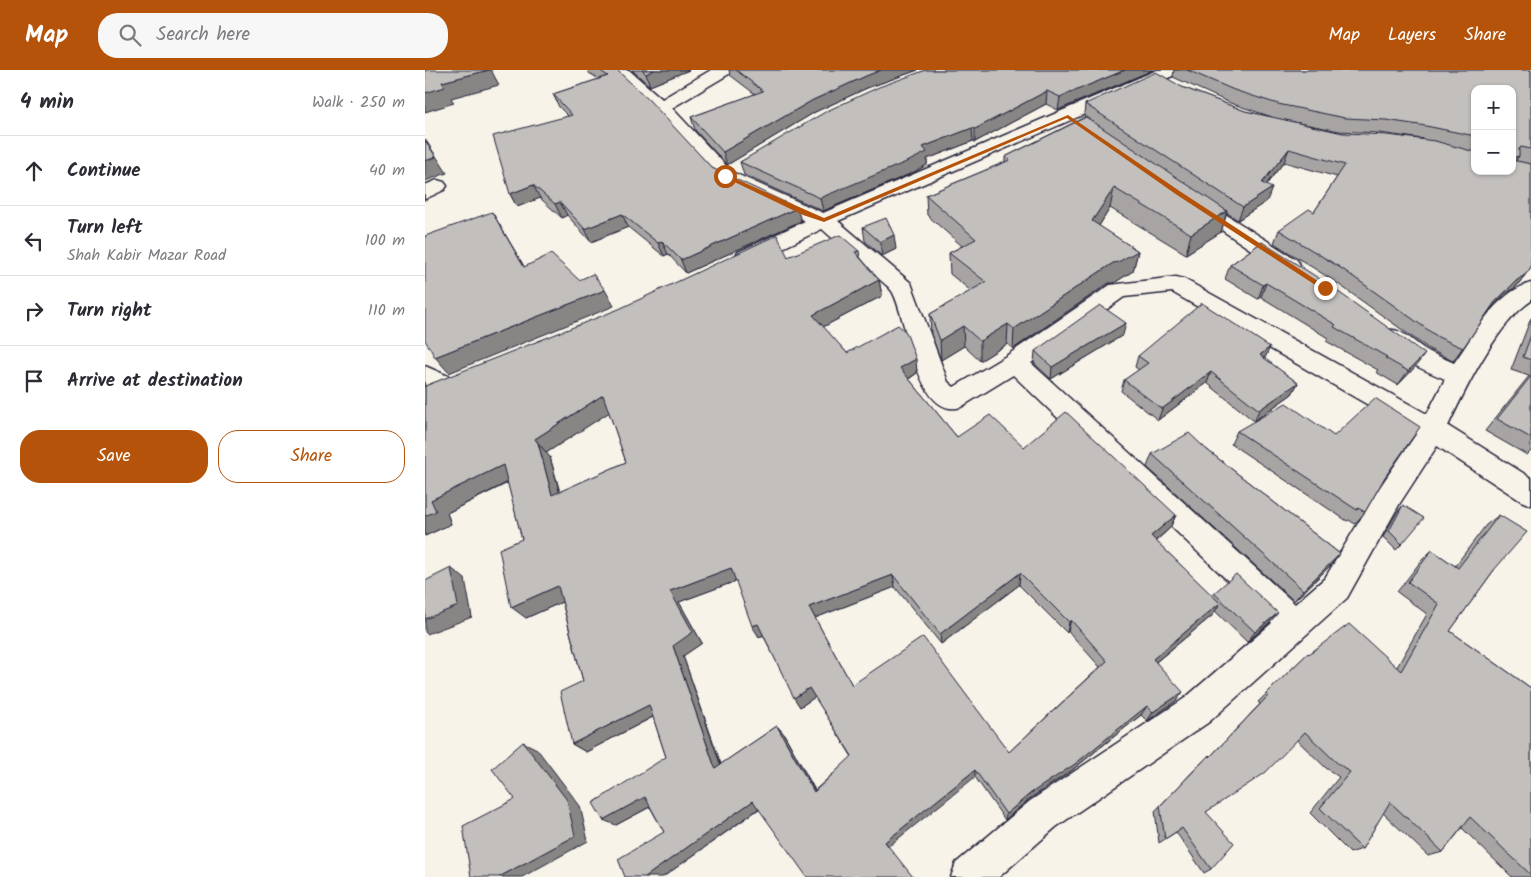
<!DOCTYPE html>
<html lang="en">
<head>
<meta charset="utf-8">
<style>
	:root { --surface:#fff; --page:#f7f7f7; --text:#2b2b33; --muted:#7c7c81; --line:#e1e1e2; --accent:#b45309 }
	body { margin:0; font-family:Kalam,sans-serif; background:var(--page); color:var(--text) }
	.controls { position:absolute; right:15px; top:15px; display:grid; overflow:hidden; border-radius:10px; box-shadow:0 1px 4px #0004 }
	.controls button { width:45px; height:45px; display:grid; place-items:center; padding:0; border:0; border-bottom:1px solid var(--line); background:var(--surface); color:var(--text); font:25px sans-serif }
	.stop { position:absolute; width:15px; height:15px; margin:-11px; border:4px solid #b45309; border-radius:50%; background:#fff }
	.stop.end { background:#b45309; border-color:#fff; box-shadow:0 1px 5px #0008 }
	.list { margin:0; padding:0; list-style:none }
	h2 { display:flex; justify-content:space-between; align-items:center; height:65px; margin:0; padding:0 20px; font-size:21px }
	h2 small { font-size:16px; font-weight:400; color:var(--muted) }
	.list li { display:grid; grid-template-columns:32px 1fr auto; gap:15px; align-items:center; box-sizing:border-box; height:70px; padding:0 20px; border-top:1px solid var(--line) }
	.list b { display:block; font-size:19px; white-space:nowrap }
	.list p { margin:0; font-size:16px; white-space:nowrap; color:var(--muted) }
	.list em { font-size:16px; font-style:normal; color:var(--muted) }
	.actions { display:flex; gap:10px; padding:15px 20px }
	.actions a { flex:1; padding:11px 0; border:1px solid var(--accent); border-radius:20px; text-align:center; font-size:18px; color:var(--accent) }
	.actions .main { background:var(--accent); color:#fff }
	.icon { flex:none; width:28px; height:28px; fill:none; stroke:currentColor; stroke-width:2; stroke-linecap:round; stroke-linejoin:round }
	.map { position:relative; flex:none; width:1106px; height:807px; overflow:hidden }
	header { display:flex; align-items:center; gap:30px; box-sizing:border-box; height:70px; padding:0 25px; background:var(--accent); color:#fff }
	header strong { font-size:24px }
	nav { display:flex; gap:28px; margin-inline-start:auto; font-size:18px }
	.search { width:350px; height:45px; background:var(--page); display:flex; align-items:center; gap:12px; box-sizing:border-box; padding:0 18px; border-radius:20px; color:var(--muted); font-size:19px }
	main { display:flex }
	aside { flex:1; background:var(--surface) }
	.map>svg:first-child { display:block }
	.lines { fill:none; stroke-linecap:round; stroke-linejoin:round }
	.minor-casing { stroke:#22223b; stroke-width:3 }
	.minor { fill:#f7f3e8; fill-rule:evenodd }
	.wall { fill:#a7a4a3; stroke:#22223b; fill-rule:evenodd }
	.shaded-wall { fill:#888684; stroke:#22223b }
	.building { fill:#c2bfbd; stroke:#22223b; fill-rule:evenodd }
	.route { fill:#b45309 }
</style>
</head>
<body>
<header>
<strong>Map</strong>
<div class="search"><svg class="icon" aria-label="search" viewBox="0 0 24 24"><circle cx="10" cy="10" r="6"/><path d="M15 15l6 6"/></svg>Search here</div>
<nav><a>Map</a><a>Layers</a><a>Share</a></nav>
</header>
<main>
<aside>
<h2>4 min<small>Walk · 250 m</small></h2>
<ul class="list">
<li><svg class="icon" aria-label="ahead" viewBox="0 0 24 24"><path d="M12 20V5M6 11l6-6 6 6"/></svg><div><b>Continue</b></div><em>40 m</em></li>
<li><svg class="icon" aria-label="left" viewBox="0 0 24 24"><path d="M17 20v-9H6M10 6l-5 5 5 5"/></svg><div><b>Turn left</b><p>Shah Kabir Mazar Road</p></div><em>100 m</em></li>
<li><svg class="icon" aria-label="right" viewBox="0 0 24 24"><path d="M7 20v-9h11M14 6l5 5-5 5"/></svg><div><b>Turn right</b></div><em>110 m</em></li>
<li><svg class="icon" aria-label="arrive" viewBox="0 0 24 24"><path d="M6 21V4h12l-3 4 3 4H6"/></svg><div><b>Arrive at destination</b></div></li>
</ul>
<div class="actions"><a class="main">Save</a><a>Share</a></div>
</aside>
<div class="map">
<svg width="1106" height="807" viewBox="0 0 1106 807">
	<rect width="100%" height="100%" fill="#f7f3e8"/>
	<filter id="ink" filterUnits="userSpaceOnUse"><feTurbulence type="fractalNoise" baseFrequency=".02" numOctaves="2"/><feDisplacementMap in="SourceGraphic" scale="10" xChannelSelector="R" yChannelSelector="G"/><feConvolveMatrix kernelMatrix="1 2 1 2 8 2 1 2 1" color-interpolation-filters="sRGB"/></filter>
	<g filter="url(#ink)">
		<g class="lines">
			<!-- minor casing -->
			<g class="minor-casing">
				<g id="minor">
					<path d="M 186,0 L 204,0 L 237,29 L 286,0 L 306,0 L 304,4 L 247,38 L 307,102 L 398,143 L 732,0 L 754,0 L 752,4 L 413,151 L 486,213 L 523,312 L 529,317 L 581,286 L 685,215 L 751,207 L 759,209 L 1002,344 L 1020,309 C 999,300 966,287 954,267 L 958,261 C 976,255 988,273 1003,281 C 1012,286 1021,289 1029,293 C 1050,264 1070,223 1106,213 L 1106,231 C 1072,253 1040,320 1023,356 L 1106,408 L 1106,435 L 1096,431 L 1012,376 L 975,433 L 922,528 L 784,652 L 631,757 L 574,807 L 526,807 L 531,793 L 605,731 L 760,628 L 847,553 L 588,305 L 536,337 C 492,351 482,249 468,223 C 465,217 457,212 452,207 C 433,191 415,175 397,159 L 329,192 L 321,194 L 313,192 L 310,187 L 313,182 L 380,151 L 293,110 L 230,41 ZM 747,222 L 992,363 L 955,417 L 900,508 L 870,534 L 606,293 L 699,227 Z"/>
					<polygon points="12,110 19,112 22,116 19,120 0,129 0,115"/>
					<polygon points="768,126 775,128 872,190 875,195 872,200 864,202 856,200 761,136 758,132 761,128"/>
					<polygon points="0,296 30,309 34,316 30,323 21,325 0,316"/>
				</g>
			</g>
			<!-- minor -->
			<use href="#minor" class="minor"/>
		</g>
		<!-- wall -->
		<g class="wall">
			<polygon points="163,0 192,0 287,98 376,151 261,203 243,184 239,186 203,157 166,172 142,145 137,148 115,128 92,137 85,124 143,46 134,37 128,24 174,9 164,3"/>
			<polygon points="207,0 264,0 225,16"/>
			<polygon points="304,0 493,0 442,18 390,42 302,95 270,60 266,47 330,24 305,5"/>
			<polygon points="500,0 728,0 633,40 621,34 550,72 548,71 502,89 502,95 487,103 398,141 319,105 315,92"/>
			<path d="M 749,0 L 1106,0 L 1106,197 L 1091,217 L 1080,224 L 1064,241 L 1028,291 L 1004,279 L 909,211 L 849,173 L 854,160 L 889,142 L 912,107 L 859,92 L 841,115 L 842,131 L 813,150 L 802,143 L 796,162 L 761,184 L 685,138 L 674,156 L 713,181 L 708,201 L 689,213 L 684,213 L 588,279 L 582,274 L 555,291 L 539,276 L 516,290 L 506,264 L 505,244 L 546,221 L 525,204 L 524,183 L 537,176 L 502,145 L 501,125 L 580,92 L 580,87 L 660,47 L 659,46 L 660,34 L 757,17 L 820,41 L 847,47 L 805,33 L 748,7 ZM 1050,19 L 1087,101 L 1050,101 ZM 859,50 L 914,61 L 954,63 L 998,69 L 918,63 Z"/>
			<polygon points="438,157 471,179 457,186 440,171"/>
			<polygon points="837,172 990,297 973,315 951,302 953,300 901,271 903,268 836,227 833,229 800,209 805,195"/>
			<path d="M 434,181 L 435,187 L 454,210 L 457,226 L 398,257 L 422,283 L 492,303 L 484,309 L 532,367 L 599,377 L 751,445 L 745,458 L 731,471 L 787,526 L 789,523 L 844,553 L 822,572 L 790,541 L 788,545 L 731,592 L 751,631 L 722,651 L 716,645 L 646,701 L 604,729 L 580,750 L 550,707 L 334,739 L 238,807 L 239,762 L 225,737 L 191,755 L 241,687 L 228,647 L 161,682 L 147,674 L 158,611 L 137,532 L 101,548 L 97,469 L 83,413 L 22,443 L 26,454 L 0,466 L 0,316 L 363,187 ZM 184,342 L 201,392 L 135,422 L 125,387 L 121,383 ZM 311,511 L 334,567 L 338,565 L 375,637 L 390,627 L 427,687 L 390,720 L 359,664 L 352,656 L 296,694 L 258,586 L 277,573 L 254,532 ZM 594,515 L 642,563 L 643,561 L 675,597 L 584,682 L 427,615 L 390,548 L 470,517 L 516,574 Z"/>
			<polygon points="1106,248 1106,381 1102,385 1060,361 1104,306 1086,300"/>
			<polygon points="698,265 626,309 609,293 610,281"/>
			<polygon points="845,277 839,289 873,313 867,324 829,351 782,313 733,350 696,321 699,310 714,300 710,297 713,286"/>
			<polygon points="812,361 960,407 940,442 930,454 924,450 922,451 806,374"/>
			<polygon points="781,379 915,484 906,495 869,531 722,397 727,384"/>
			<polygon points="978,435 977,474 971,480 958,467 973,441"/>
			<polygon points="1074,445 1069,500 1025,561 1106,618 1106,807 1087,807 1037,758 1018,782 1003,786 958,743 937,779 925,783 885,743 914,707 901,698 872,670 781,742 786,799 779,803 751,762 734,773 730,741 777,692 784,685 785,687 835,634 833,632 883,583 884,584 972,597 1002,544 972,522 996,491 1007,480 1030,496 1061,455"/>
		</g>
		<!-- shaded-wall -->
		<g class="shaded-wall">
			<polygon points="64,0 66,0 74,15 26,28 29,33 0,42 0,23 17,12"/>
			<polygon points="229,0 264,0 225,16 221,4"/>
			<polygon points="456,0 493,0 442,18 390,42 302,95 298,82 388,30 441,6"/>
			<polygon points="700,0 728,0 633,40 635,27"/>
			<polygon points="622,21 621,34 550,72 550,59"/>
			<polygon points="547,58 548,71 502,89 502,95 487,103 398,141 395,128 498,77"/>
			<polygon points="0,69 22,103 0,111"/>
			<polygon points="1096,77 1089,87 1094,86 1087,96 1087,88"/>
			<polygon points="864,79 859,92 832,126 837,113"/>
			<polygon points="108,115 115,128 92,137 85,124"/>
			<polygon points="689,118 685,138 664,172 667,151"/>
			<polygon points="847,118 842,131 813,150 818,137"/>
			<polygon points="135,132 142,145 137,148 130,134"/>
			<polygon points="372,138 376,151 261,203 256,190"/>
			<polygon points="802,141 796,162 761,184 766,164"/>
			<polygon points="67,142 77,159 109,213 99,197"/>
			<polygon points="197,144 203,157 166,172 160,159"/>
			<polygon points="469,165 471,179 457,186 455,172"/>
			<polygon points="237,171 243,184 239,186 233,173"/>
			<polygon points="713,181 708,201 689,213 684,213 588,279 589,259 688,193"/>
			<polygon points="1101,204 1091,217 1080,224 1060,245 1070,232 1091,211"/>
			<polygon points="454,210 457,226 392,260 388,245"/>
			<polygon points="841,213 836,227 833,229 838,215"/>
			<polygon points="180,220 189,236 24,303 10,287"/>
			<polygon points="701,253 698,265 626,309 627,297"/>
			<polygon points="583,254 582,274 555,291 555,271"/>
			<polygon points="538,256 539,276 516,290 515,270"/>
			<polygon points="845,277 840,288 830,296 835,285"/>
			<polygon points="1000,284 990,297 973,315 983,301"/>
			<polygon points="491,289 492,303 477,313 475,298"/>
			<polygon points="786,302 782,313 733,350 737,339"/>
			<polygon points="873,313 867,324 829,351 834,340"/>
			<polygon points="178,325 188,340 121,383 110,369"/>
			<polygon points="113,373 125,387 139,439 127,425"/>
			<polygon points="78,395 91,408 22,443 26,454 0,466 0,446 6,430"/>
			<polygon points="751,445 745,458 721,479 726,466"/>
			<polygon points="915,484 906,495 869,531 878,520"/>
			<polygon points="26,498 40,509 47,547 2,564 0,562 0,549"/>
			<polygon points="306,498 314,510 254,532 277,573 258,586 299,705 290,698 248,576 245,521"/>
			<polygon points="595,503 594,515 516,574 515,564"/>
			<polygon points="468,505 470,517 390,548 384,537"/>
			<polygon points="133,516 146,528 101,548 86,537"/>
			<polygon points="795,533 788,545 722,599 728,589"/>
			<polygon points="853,543 844,553 822,572 830,562"/>
			<polygon points="646,550 643,561 642,563 644,552"/>
			<polygon points="333,554 339,565 334,567 327,556"/>
			<polygon points="384,618 390,627 375,637 369,628"/>
			<polygon points="758,622 751,631 722,651 728,642"/>
			<polygon points="224,635 235,643 161,682 147,674"/>
			<polygon points="722,636 716,645 646,701 604,729 580,750 581,744 606,723"/>
			<polygon points="352,656 359,664 394,728 389,722"/>
			<polygon points="98,672 112,679 155,736 163,771 97,807 74,807 150,766"/>
			<polygon points="550,700 550,707 464,776 460,772"/>
			<polygon points="220,727 232,733 191,755 178,750"/>
			<polygon points="328,731 336,737 238,807 220,807"/>
		</g>
		<!-- building -->
		<g class="building">
			<polygon points="0,0 64,0 17,12 20,17 0,23"/>
			<polygon points="174,0 192,0 224,30 287,98 372,138 256,190 237,171 233,173 197,144 160,159 135,132 130,134 108,115 85,124 68,66 147,45 128,24 183,6"/>
			<polygon points="217,0 229,0 221,4"/>
			<polygon points="311,0 456,0 441,6 388,30 298,82 266,47 338,21"/>
			<polygon points="501,0 700,0 635,27 622,21 550,59 547,58 498,77 502,82 486,90 395,128 315,92 402,41 454,17"/>
			<polygon points="762,0 1106,0 1106,79 1096,77 1094,79 1094,86 1087,88 1087,19 1050,19 1050,66 1001,56 961,50 920,48 853,34 809,20"/>
			<polygon points="731,2 757,17 820,41 918,63 963,65 1010,71 1050,82 1050,101 1087,101 1087,90 1106,94 1106,197 1101,204 1091,211 1070,232 1038,278 1013,267 916,198 854,160 884,139 889,142 920,95 864,79 837,113 847,118 818,137 660,34"/>
			<polygon points="661,47 802,141 766,164 689,118 667,151 713,181 693,192 688,193 589,259 583,254 555,271 538,256 515,270 505,244 561,212 524,183 551,169 501,125 585,90 580,87"/>
			<polygon points="0,70 11,87 0,91"/>
			<polygon points="67,142 99,197 126,184 154,210 168,204 180,220 10,287 0,270 0,166"/>
			<polygon points="461,148 469,165 455,172 438,157"/>
			<path d="M 352,165 L 363,187 L 415,165 L 434,181 L 430,182 L 454,210 L 388,245 L 422,283 L 473,255 L 481,262 L 491,289 L 475,298 L 532,367 L 565,345 L 599,377 L 641,342 L 751,445 L 726,466 L 795,533 L 728,589 L 758,622 L 728,642 L 722,636 L 650,694 L 606,723 L 581,744 L 550,700 L 460,772 L 488,807 L 382,807 L 328,731 L 220,807 L 200,807 L 193,789 L 239,762 L 220,727 L 178,750 L 168,733 L 241,687 L 224,635 L 147,674 L 135,622 L 158,611 L 133,516 L 86,537 L 74,479 L 97,469 L 78,395 L 6,430 L 11,441 L 0,446 L 0,316 L 194,239 ZM 178,325 L 201,392 L 127,425 L 113,373 L 110,369 ZM 306,498 L 327,556 L 333,554 L 369,628 L 384,618 L 427,686 L 389,722 L 352,656 L 290,698 L 248,576 L 268,562 L 245,521 ZM 595,503 L 644,552 L 646,550 L 682,591 L 584,682 L 498,567 L 427,615 L 384,537 L 468,505 L 515,564 Z"/>
			<polygon points="837,172 898,211 1000,284 983,301 960,288 962,287 909,257 911,255 841,213 838,215 805,195"/>
			<polygon points="777,233 845,277 835,285 873,313 834,340 786,302 737,339 699,310 723,293 713,286"/>
			<polygon points="675,235 701,253 627,297 610,281"/>
			<polygon points="1106,265 1106,290 1098,287"/>
			<polygon points="1106,306 1106,368 1072,349"/>
			<polygon points="950,328 995,357 960,407 940,442 933,438 932,440 812,361 861,333 909,366"/>
			<polygon points="764,363 781,379 915,484 878,520 727,384"/>
			<polygon points="978,435 999,448 977,474 964,461"/>
			<polygon points="1074,445 1102,462 1069,500 1025,561 1106,618 1106,805 1045,747 1018,782 965,732 937,779 895,738 925,702 911,692 880,662 840,703 781,742 809,773 786,799 757,758 740,769 735,736 784,685 785,687 843,626 841,624 883,583 884,584 924,554 976,601 1014,534 983,512 1007,480 1033,498"/>
			<polygon points="26,498 33,536 0,549 0,511"/>
			<polygon points="811,504 853,543 830,562 789,523"/>
			<polygon points="98,672 142,730 150,766 74,807 46,807 38,756 90,729 67,699"/>
		</g>
	</g>
	<!-- route -->
	<polygon class="route" points="643,45 756,122 902,217 902,220 898,220 752,125 642,48 399,152 378,145 297,106 302,105 399,148"/>
</svg>
<div class="controls">
<button>+</button>
<button>−</button>
</div>
<div class="stop" style="left:300px;top:106px"></div>
<div class="stop end" style="left:900px;top:218px"></div>
</div>
</main>
</body>
</html>
